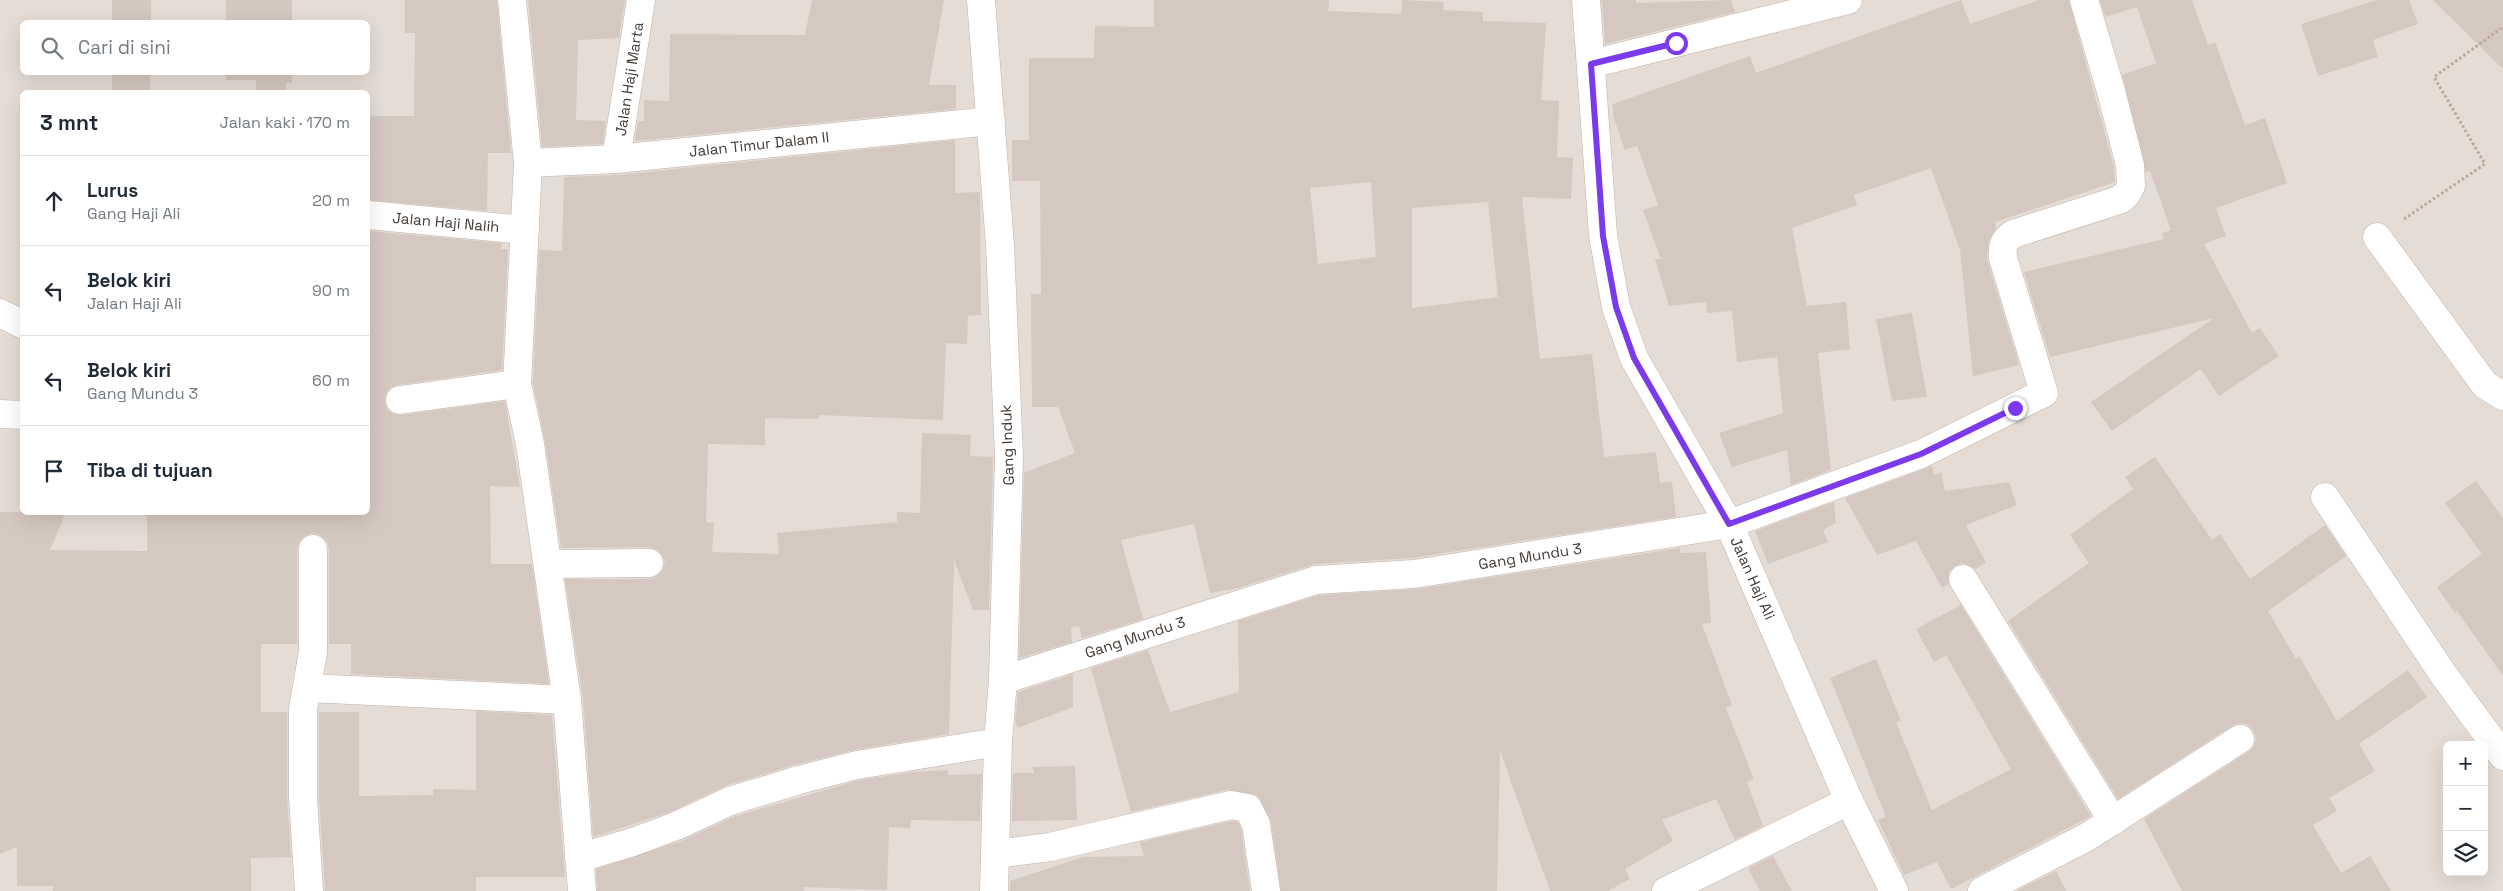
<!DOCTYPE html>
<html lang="id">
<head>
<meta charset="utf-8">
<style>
	:root { --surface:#fff; --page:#f6f6f7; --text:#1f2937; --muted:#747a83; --line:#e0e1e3 }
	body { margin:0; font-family:"Space Grotesk",sans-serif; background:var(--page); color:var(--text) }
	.controls { position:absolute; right:15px; bottom:15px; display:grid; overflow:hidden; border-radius:8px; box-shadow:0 5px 20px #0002 }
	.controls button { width:45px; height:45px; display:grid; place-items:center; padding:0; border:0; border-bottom:1px solid var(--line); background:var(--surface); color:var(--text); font:25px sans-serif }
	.stop { position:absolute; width:15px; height:15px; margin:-11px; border:4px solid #7c3aed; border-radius:50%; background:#fff }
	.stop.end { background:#7c3aed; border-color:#fff; box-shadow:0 1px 5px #0008 }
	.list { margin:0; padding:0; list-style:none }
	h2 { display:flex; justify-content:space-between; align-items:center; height:65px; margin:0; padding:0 20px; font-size:21px }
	h2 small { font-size:16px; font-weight:400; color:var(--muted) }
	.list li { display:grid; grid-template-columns:32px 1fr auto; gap:15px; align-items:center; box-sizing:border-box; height:90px; padding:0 20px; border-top:1px solid var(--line) }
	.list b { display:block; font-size:19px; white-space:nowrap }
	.list p { margin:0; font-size:16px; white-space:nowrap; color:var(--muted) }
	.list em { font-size:16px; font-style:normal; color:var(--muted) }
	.icon { flex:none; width:28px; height:28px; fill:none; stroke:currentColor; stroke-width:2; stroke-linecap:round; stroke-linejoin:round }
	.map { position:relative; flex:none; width:2503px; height:891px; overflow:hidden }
	.search { position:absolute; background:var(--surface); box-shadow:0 5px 20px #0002; left:20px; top:20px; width:350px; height:55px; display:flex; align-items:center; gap:12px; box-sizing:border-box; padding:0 18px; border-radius:8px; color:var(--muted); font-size:19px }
	.panel { position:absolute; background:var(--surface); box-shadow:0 5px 20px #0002; left:20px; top:90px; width:350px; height:425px; border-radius:8px }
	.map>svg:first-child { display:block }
	.residential { fill:#e5dcd5; fill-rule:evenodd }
	.building { fill:#d5c8c0; fill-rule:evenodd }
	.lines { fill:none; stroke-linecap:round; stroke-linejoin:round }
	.street-casing { stroke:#bfb4ad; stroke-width:29 }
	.path { stroke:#bca99c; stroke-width:3; stroke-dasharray:2.5 2.5; stroke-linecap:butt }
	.street { stroke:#fff; stroke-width:28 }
	.route { stroke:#7c3aed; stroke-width:6 }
	.labels { text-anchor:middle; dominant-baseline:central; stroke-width:4; stroke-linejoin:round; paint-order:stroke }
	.street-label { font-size:15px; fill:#443b36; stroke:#fff }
</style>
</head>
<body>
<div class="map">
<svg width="2503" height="891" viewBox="0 0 2503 891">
	<rect width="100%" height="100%" fill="#f1ebe6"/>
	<!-- residential -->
	<path class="residential" d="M 0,0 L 2503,0 L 2503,891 L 0,891 ZM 22,22 L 368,22 L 368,72 L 22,72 ZM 22,92 L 368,92 L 368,512 L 22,512 ZM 2447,745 L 2484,745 L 2484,872 L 2447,872 Z"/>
	<!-- building -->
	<g class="building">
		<rect x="112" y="0" width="39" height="22"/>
		<rect x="226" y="0" width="66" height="22"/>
		<polygon points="405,0 497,0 511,153 488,153 487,211 368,200 368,116 414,116 415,33 405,33"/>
		<polygon points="528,0 625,0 619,38 578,40 576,120 606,121 603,144 542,147"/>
		<polygon points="812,0 944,0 929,85 956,85 956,109 635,141 638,121 644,121 644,100 669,101 670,34 805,35"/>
		<path d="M 1154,0 L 1329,0 L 1328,11 L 1401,14 L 1402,0 L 1444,2 L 1443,10 L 1483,12 L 1483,21 L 1546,23 L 1541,100 L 1559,101 L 1557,157 L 1573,158 L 1571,199 L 1522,197 L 1540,359 L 1592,354 L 1604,457 L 1656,452 L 1660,483 L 1672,482 L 1676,517 L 1412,558 L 1315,564 L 1238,588 L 1210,593 L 1194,524 L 1121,540 L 1143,619 L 1082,638 L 1079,626 L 1071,627 L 1072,642 L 1019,658 L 1024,473 L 1075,453 L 1058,407 L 1032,407 L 1031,294 L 1041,294 L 1040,181 L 1012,181 L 1012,140 L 1029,140 L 1029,58 L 1094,58 L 1095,26 L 1154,27 ZM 1371,182 L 1376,257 L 1318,264 L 1310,188 ZM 1488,202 L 1498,297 L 1412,308 L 1412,208 Z"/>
		<polygon points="1602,0 1636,0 1636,3 1731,0 1735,12 1605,44"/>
		<polygon points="1961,0 1970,24 2039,0 2069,0 2114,167 2115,182 1995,222 1996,228 1989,240 1987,259 2019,365 1973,376 1960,250 1931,168 1854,195 1857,205 1792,228 1807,306 1846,302 1850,349 1818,353 1831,470 1791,485 1787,450 1732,467 1719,433 1783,413 1777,357 1737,362 1732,311 1707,313 1706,302 1669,306 1655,259 1661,259 1643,210 1658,205 1637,146 1625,150 1613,116 1613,104 1750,56 1756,73"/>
		<polygon points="2100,0 2192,0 2208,45 2215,42 2245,125 2265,118 2287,183 2216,208 2226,236 2204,244 2252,333 2260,328 2279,356 2219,396 2201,369 2112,431 2091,402 2214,318 2050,357 2024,272 2164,239 2162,233 2171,230 2150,171 2146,172 2122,75 2156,63 2137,7 2105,17"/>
		<polygon points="2377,0 2409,0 2418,24 2373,40 2378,57 2318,76 2301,24"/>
		<polygon points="2433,0 2503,0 2503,69"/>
		<rect x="112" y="72" width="38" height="20"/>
		<polygon points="226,72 292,72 292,83 286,83 286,92 256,92 256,80 226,80"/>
		<polygon points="955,140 955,193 980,192 981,315 968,316 967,344 946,343 943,420 819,415 819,419 765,418 765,445 708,444 706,522 714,523 712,552 779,554 777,533 897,522 897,512 920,513 922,433 971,435 970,456 993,457 989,610 973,610 954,560 949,734 854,750 794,765 725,786 670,812 593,837 583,699 565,579 650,579 656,577 662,571 665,562 662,555 657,550 649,547 561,548 545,442 533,383 539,250 562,251 564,177 618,175"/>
		<polygon points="368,231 502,243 501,249 508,249 502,370 397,385 391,387 386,394 385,402 388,410 394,414 402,415 505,401 520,487 490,486 491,564 532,564 549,684 351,674 351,644 329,644 329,549 327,542 320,535 313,533 306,535 300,541 297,549 297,644 261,644 261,712 287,712 287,797 291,857 251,858 251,891 53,891 53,886 17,886 17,847 0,854 0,512 66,512 50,550 147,551 147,512 368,512"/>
		<polygon points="1912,313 1927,397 1892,401 1876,319"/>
		<polygon points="2155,457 2212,540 2220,534 2250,579 2325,525 2346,556 2268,611 2296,659 2299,656 2337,721 2408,670 2427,697 2359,744 2375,771 2329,798 2337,811 2313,825 2341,873 2370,856 2391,891 2182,891 2144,819 2248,752 2254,747 2256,739 2253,730 2248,725 2240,723 2232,726 2118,799 2008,621 2089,563 2070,535 2133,489 2125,477"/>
		<polygon points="1932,466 1934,475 1941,472 1945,491 2009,482 2017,505 1966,525 1986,563 1975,569 1963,563 1955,566 1949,572 1949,584 1942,588 1916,541 1877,555 1845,498"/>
		<polygon points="2476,481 2503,518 2503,676 2457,611 2455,613 2437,587 2482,554 2445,503"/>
		<polygon points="1834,502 1836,523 1823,530 1828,542 1768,564 1755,531"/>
		<polygon points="1680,548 1680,553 1706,552 1711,623 1702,624 1732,705 1726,708 1754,779 1747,782 1763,826 1735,840 1716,799 1662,820 1673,841 1625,869 1630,879 1608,891 1550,891 1500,751 1497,891 1281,891 1271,821 1257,795 1227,790 1131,812 1091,668 1148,650 1170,712 1239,692 1238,621 1319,595 1416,589"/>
		<polygon points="1961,605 2091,816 1951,889 1937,862 1904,875 1878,820 1886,817 1830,678 1876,659 1901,721 1896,722 1932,810 2011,769 1946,655 1934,662 1916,629"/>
		<polygon points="1073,674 1073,707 1018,728 1015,722 1018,692"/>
		<polygon points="476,711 552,715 565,877 476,877 476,891 325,891 319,796 319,712 359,712 359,796 433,795 433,789 476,790"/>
		<polygon points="1075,766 1077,820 1012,821 1013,773 1034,773 1032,767"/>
		<polygon points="948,770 948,775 982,774 980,821 911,820 910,828 889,827 887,890 803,887 804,891 597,891 596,869 681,841 736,816 860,780 913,772"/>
		<polygon points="1231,821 1238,822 1241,829 1250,891 1010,891 1010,881 1083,857 1144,856 1140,842"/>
		<polygon points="1773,856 1792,891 1760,891 1748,868"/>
		<polygon points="2056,871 2066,891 2016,891"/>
	</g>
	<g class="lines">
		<!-- street casing -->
		<g class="street-casing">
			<g id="street">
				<polyline points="512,0 528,163 517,384 530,444 567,700 582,891"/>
				<polyline points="981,0 1000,245 1009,456 1003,680 998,742 994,891"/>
				<polyline points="1586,0 1603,235 1616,307 1634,358 1729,524 1849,801 1894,891"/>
				<polyline points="1591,64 1848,0"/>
				<polyline points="616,159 641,0"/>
				<polyline points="528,163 616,159 991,121"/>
				<polyline points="368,215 525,230"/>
				<polyline points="2377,237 2485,385 2503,396"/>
				<polyline points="0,313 22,324"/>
				<polyline points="400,400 517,384"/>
				<polyline points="0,414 22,415"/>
				<polyline points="2325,497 2443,674 2503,756"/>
				<polyline points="548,564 649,563"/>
				<polyline points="1963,579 2113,821"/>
				<path d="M 1003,680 L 1316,580 L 1414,574 L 1729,524 L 1921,454 L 2044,393 L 2003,258 C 2002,247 2003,241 2013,234 L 2119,200 L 2126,195 L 2131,186 L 2130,165 L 2111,91 L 2084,0"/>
				<polyline points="307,688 567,700"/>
				<polyline points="995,854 1050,847 1231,805 1248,808 1256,824 1266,891"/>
				<polyline points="579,858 633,842 676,826 730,801 799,780 857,765 998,742"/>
				<polyline points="309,891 303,797 303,709 313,652 313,549"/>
				<polyline points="1666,891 1849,801"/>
				<polyline points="1982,891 2087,837 2240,739"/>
			</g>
		</g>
		<!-- path -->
		<polyline class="path" points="2404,219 2485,164 2434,77 2503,27"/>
		<!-- street -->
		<use href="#street" class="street"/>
	</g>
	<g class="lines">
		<!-- route -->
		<polyline class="route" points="1676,43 1591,64 1603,236 1616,307 1634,358 1729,524 1921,454 2015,408"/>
	</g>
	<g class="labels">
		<!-- street labels -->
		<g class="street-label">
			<text transform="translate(629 79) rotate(-81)">Jalan Haji Marta</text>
			<text transform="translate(759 144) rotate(-6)">Jalan Timur Dalam II</text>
			<text transform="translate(446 222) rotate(5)">Jalan Haji Nalih</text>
			<text transform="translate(1007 445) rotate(-92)">Gang Induk</text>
			<text transform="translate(1530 556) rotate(-9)">Gang Mundu 3</text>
			<text transform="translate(1753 578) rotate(66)">Jalan Haji Ali</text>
			<text transform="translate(1135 637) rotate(-18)">Gang Mundu 3</text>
		</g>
	</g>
</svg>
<div class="controls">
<button>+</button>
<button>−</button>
<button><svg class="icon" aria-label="layers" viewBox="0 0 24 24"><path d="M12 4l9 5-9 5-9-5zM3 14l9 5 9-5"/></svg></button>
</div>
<div class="stop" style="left:1676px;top:43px"></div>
<div class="stop end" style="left:2015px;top:408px"></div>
<div class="search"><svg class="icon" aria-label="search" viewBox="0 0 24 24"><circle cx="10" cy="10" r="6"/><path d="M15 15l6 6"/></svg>Cari di sini</div>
<section class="panel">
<h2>3 mnt<small>Jalan kaki · 170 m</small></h2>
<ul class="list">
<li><svg class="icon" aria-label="ahead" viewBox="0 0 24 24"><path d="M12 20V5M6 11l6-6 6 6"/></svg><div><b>Lurus</b><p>Gang Haji Ali</p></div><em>20 m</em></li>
<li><svg class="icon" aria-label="left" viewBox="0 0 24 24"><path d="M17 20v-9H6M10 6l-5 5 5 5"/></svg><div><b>Belok kiri</b><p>Jalan Haji Ali</p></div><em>90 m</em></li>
<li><svg class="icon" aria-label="left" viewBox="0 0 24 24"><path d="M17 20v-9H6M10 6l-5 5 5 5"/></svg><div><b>Belok kiri</b><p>Gang Mundu 3</p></div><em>60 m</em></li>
<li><svg class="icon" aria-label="arrive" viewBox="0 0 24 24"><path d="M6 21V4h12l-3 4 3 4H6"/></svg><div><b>Tiba di tujuan</b></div></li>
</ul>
</section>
</div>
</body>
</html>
